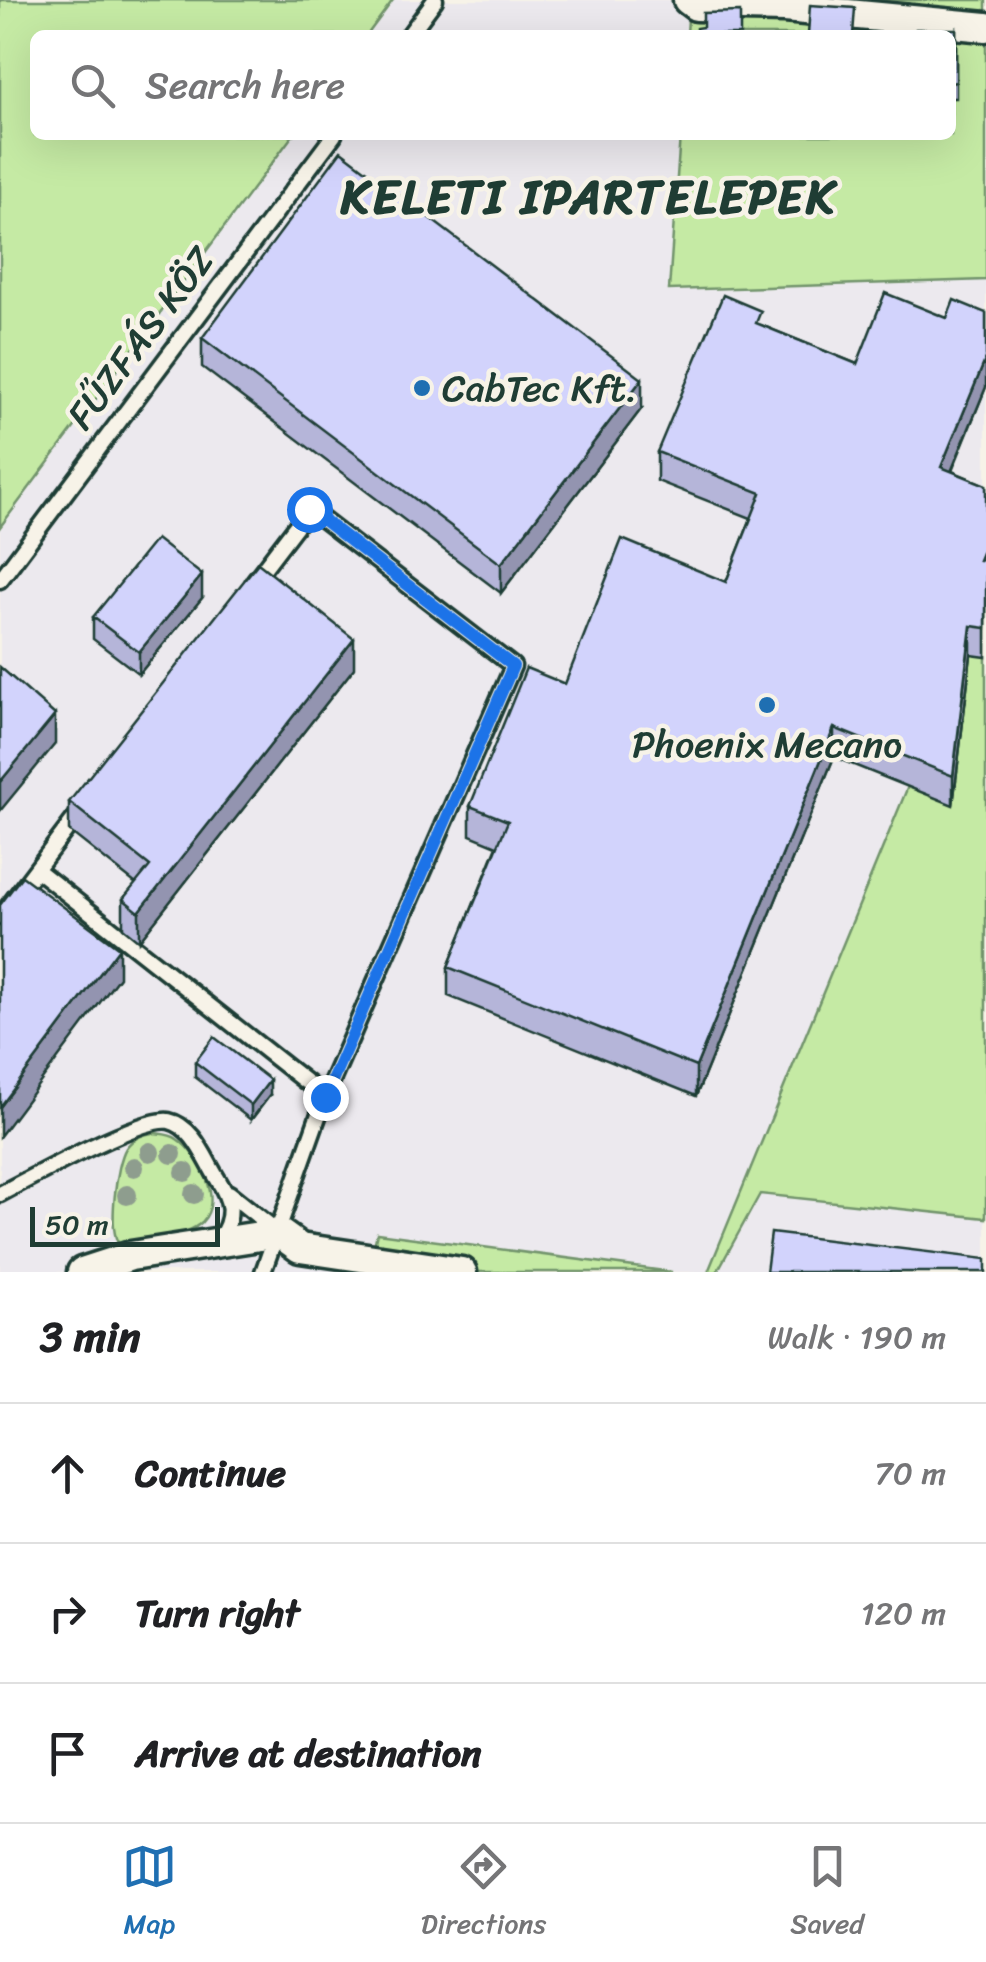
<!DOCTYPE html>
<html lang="en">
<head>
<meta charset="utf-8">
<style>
	:root { --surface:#fff; --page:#f6f6f6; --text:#202124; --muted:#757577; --line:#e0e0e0; --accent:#1f6fb2 }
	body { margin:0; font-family:Sriracha,sans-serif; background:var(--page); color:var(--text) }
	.scale { position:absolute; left:30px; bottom:25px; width:190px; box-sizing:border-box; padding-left:10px; border:5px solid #1f3d34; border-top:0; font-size:28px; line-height:35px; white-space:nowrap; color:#1f3d34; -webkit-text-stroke:8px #f7f3e8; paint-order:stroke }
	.stop { position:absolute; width:30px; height:30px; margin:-22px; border:8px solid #1a73e8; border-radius:50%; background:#fff }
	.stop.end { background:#1a73e8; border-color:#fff; box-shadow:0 2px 10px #0008 }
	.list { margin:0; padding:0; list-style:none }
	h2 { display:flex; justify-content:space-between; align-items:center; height:130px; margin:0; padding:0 40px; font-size:42px }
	h2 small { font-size:32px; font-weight:400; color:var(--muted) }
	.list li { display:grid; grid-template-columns:65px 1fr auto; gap:30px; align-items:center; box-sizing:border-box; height:140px; padding:0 40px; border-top:2px solid var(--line) }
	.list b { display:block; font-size:38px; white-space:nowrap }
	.list em { font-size:32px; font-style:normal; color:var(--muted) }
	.icon { flex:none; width:55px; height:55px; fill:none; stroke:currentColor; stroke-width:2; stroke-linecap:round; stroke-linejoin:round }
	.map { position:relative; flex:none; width:986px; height:1272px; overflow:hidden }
	.search { position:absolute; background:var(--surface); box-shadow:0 10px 40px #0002; left:30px; right:30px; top:30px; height:110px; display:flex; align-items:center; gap:25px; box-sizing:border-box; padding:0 35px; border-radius:15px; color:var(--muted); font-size:38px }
	.sheet { height:550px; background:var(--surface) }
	nav { display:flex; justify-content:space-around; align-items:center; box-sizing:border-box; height:140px; border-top:2px solid var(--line); background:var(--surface); font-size:28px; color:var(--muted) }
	nav a { display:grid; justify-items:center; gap:5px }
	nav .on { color:var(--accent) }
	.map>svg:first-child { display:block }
	.built { fill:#ece9ee }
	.green { fill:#c5eaa4; stroke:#72946c; stroke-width:2.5 }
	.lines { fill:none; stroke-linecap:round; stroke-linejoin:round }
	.service-casing { stroke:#1f3d34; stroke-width:21 }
	.minor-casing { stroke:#1f3d34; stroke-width:35 }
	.service { stroke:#f7f3e8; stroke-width:14 }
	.minor { stroke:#f7f3e8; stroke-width:28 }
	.tree { fill:#8e9d8e }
	.wall { fill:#b5b5d9; stroke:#1f3d34; stroke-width:2.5 }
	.shaded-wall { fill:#9394b0; stroke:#1f3d34; stroke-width:2.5 }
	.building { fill:#d2d3fc; stroke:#1f3d34; stroke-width:2.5 }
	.route { stroke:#1a73e8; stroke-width:12 }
	.poi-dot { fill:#1f6fb2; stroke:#f7f3e8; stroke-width:4 }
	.labels { text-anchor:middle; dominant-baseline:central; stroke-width:9; stroke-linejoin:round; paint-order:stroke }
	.street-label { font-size:38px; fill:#1f3d34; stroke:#f7f3e8 }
	.poi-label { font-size:38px; fill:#1f3d34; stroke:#f7f3e8; text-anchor:start }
	.district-label { font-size:48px; font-weight:bold; letter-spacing:2.5px; fill:#1f3d34; stroke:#f7f3e8 }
</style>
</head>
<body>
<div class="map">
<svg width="986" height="1272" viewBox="0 0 986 1272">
	<rect width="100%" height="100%" fill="#f7f3e8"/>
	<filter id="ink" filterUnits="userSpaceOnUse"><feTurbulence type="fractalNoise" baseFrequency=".01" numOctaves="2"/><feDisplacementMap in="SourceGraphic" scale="20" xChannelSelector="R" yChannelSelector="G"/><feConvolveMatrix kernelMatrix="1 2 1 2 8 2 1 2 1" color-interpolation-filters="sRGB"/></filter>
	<g filter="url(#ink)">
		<!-- built -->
		<g class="built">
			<polygon points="393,0 689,0 687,35 367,35"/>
			<polygon points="293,135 680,135 670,289 986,280 986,597 708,1272 672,1272 377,1233 368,1272 0,1272 0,527"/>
			<polygon points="760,1194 986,1218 986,1272 717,1272"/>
		</g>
		<!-- green -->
		<g class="green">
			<polygon points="0,0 393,0 367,35 35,35 35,135 293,135 0,527"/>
			<polygon points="689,0 986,0 986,280 669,290 680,135 951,135 951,35 687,35"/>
			<polygon points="986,597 986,1218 760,1194 717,1272 708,1272"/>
			<path d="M 154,1133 C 162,1134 171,1134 177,1139 C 199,1154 224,1199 202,1222 C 187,1237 140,1243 119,1244 C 108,1230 116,1164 126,1148 C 133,1138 143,1134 154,1133 Z"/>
			<polygon points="377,1233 672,1272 368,1272"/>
		</g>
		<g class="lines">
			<!-- service casing -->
			<g class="service-casing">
				<g id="service">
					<polyline points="409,35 435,0"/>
					<polyline points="0,580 334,135"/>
					<polyline points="254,581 309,509 513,666 325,1097 263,1272"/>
					<polyline points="37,870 325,1097"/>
					<polyline points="0,917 78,814"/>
					<polyline points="229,1193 279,1233"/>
					<path d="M 0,1194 C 28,1179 143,1116 169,1121 C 193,1126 205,1159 217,1178 C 232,1202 235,1216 219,1240"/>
				</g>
			</g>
			<!-- minor casing -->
			<g class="minor-casing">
				<g id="minor">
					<polyline points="688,0 696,6 784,8 986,27"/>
					<polyline points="82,1272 131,1256 279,1233 300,1248 462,1272"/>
				</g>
			</g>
			<!-- service -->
			<use href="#service" class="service"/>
			<!-- minor -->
			<use href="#minor" class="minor"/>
		</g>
		<!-- trees -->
		<g class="tree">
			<circle cx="150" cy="1152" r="10"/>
			<circle cx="172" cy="1154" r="10"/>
			<circle cx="134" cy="1167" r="10"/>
			<circle cx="185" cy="1172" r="10"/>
			<circle cx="194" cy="1194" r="10"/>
			<circle cx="127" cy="1195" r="10"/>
		</g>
		<!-- wall -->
		<g class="wall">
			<polygon points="956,29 956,98 951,98 951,35"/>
			<polygon points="986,313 986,387 952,471 986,485 986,657 971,655 953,805 834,757 696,1096 448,996 448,967 497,846 470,835 470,806 565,684 726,582 751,518 657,481 657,452 761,325 857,364 947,318"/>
			<polygon points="202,338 642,408 501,593 202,367"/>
			<polygon points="202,598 139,674 93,639 93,617"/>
			<polygon points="354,668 139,941 123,928 123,899 136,884 69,831 69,802"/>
			<polygon points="195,1062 270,1095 251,1120 195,1077"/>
		</g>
		<!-- shaded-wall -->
		<g class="shaded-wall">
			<polygon points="986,358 986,387 941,496 941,467"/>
			<polygon points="642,379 642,408 501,593 501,564"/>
			<polygon points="986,543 986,572 979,560"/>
			<polygon points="202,575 202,598 139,674 139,652"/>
			<polygon points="971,626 971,655 953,805 953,776"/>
			<polygon points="354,639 354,668 139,941 139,912"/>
			<polygon points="55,715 55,744 0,811 0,782"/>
			<polygon points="834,728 834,757 696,1096 696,1067"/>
			<polygon points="119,948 119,977 0,1136 0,1107"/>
			<polygon points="270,1080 270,1095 251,1120 251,1105"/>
		</g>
		<!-- building -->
		<g class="building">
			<polygon points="810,5 855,8 853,35 808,35"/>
			<polygon points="740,12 740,35 696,35 696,28 703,27 703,13"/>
			<polygon points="916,29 956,29 956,82 951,83 951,35 916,35"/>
			<polygon points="341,151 642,379 501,564 202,338"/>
			<polygon points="885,293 947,318 954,300 986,313 986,358 941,467 986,485 986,543 979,560 986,561 986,628 971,626 953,776 834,728 696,1067 448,967 508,821 470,806 526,668 565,684 622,539 726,582 761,493 657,452 723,295 761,311 756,323 857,364"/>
			<polygon points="156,539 202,575 139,652 93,617"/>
			<polygon points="258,563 354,639 139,912 123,899 150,866 69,802"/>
			<polygon points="0,667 55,715 0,782"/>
			<polygon points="22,876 119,948 0,1107 0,905"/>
			<polygon points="214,1037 270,1080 251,1105 195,1062"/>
			<polygon points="771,1233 986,1259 986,1272 766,1272"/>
		</g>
	</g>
	<g class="lines" filter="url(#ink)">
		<!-- route -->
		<polyline class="route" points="309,509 513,666 325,1097"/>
	</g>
	<!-- markers -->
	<g class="poi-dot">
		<circle cx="422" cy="388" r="10"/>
		<circle cx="767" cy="705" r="10"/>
	</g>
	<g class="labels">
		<!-- street labels -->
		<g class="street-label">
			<text transform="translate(141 338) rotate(-53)">FŰZFÁS KÖZ</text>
		</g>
		<!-- poi labels -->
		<g class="poi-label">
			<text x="442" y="388">CabTec Kft.</text>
			<text x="767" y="744" text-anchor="middle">Phoenix Mecano</text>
		</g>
		<!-- district labels -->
		<g class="district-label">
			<text x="589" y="196">KELETI IPARTELEPEK</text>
		</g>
	</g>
</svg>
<div class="scale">50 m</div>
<div class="stop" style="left:309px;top:509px"></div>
<div class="stop end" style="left:325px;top:1097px"></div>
<div class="search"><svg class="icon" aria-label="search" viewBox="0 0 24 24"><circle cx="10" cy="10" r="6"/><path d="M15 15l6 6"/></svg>Search here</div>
</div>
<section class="sheet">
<h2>3 min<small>Walk · 190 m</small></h2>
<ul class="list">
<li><svg class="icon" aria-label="ahead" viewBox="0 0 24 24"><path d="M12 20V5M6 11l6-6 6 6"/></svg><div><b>Continue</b></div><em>70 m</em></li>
<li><svg class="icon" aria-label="right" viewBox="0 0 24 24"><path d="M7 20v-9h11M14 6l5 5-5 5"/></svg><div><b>Turn right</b></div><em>120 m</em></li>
<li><svg class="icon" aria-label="arrive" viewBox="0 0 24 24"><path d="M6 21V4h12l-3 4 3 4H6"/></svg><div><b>Arrive at destination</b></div></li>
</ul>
</section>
<nav>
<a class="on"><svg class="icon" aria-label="map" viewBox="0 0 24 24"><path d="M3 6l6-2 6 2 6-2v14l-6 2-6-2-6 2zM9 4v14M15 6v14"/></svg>Map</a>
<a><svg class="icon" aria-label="directions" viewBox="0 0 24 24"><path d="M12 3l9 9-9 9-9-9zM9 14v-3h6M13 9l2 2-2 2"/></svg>Directions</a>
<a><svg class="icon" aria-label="saved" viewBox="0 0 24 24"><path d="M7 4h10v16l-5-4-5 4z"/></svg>Saved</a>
</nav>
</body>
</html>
